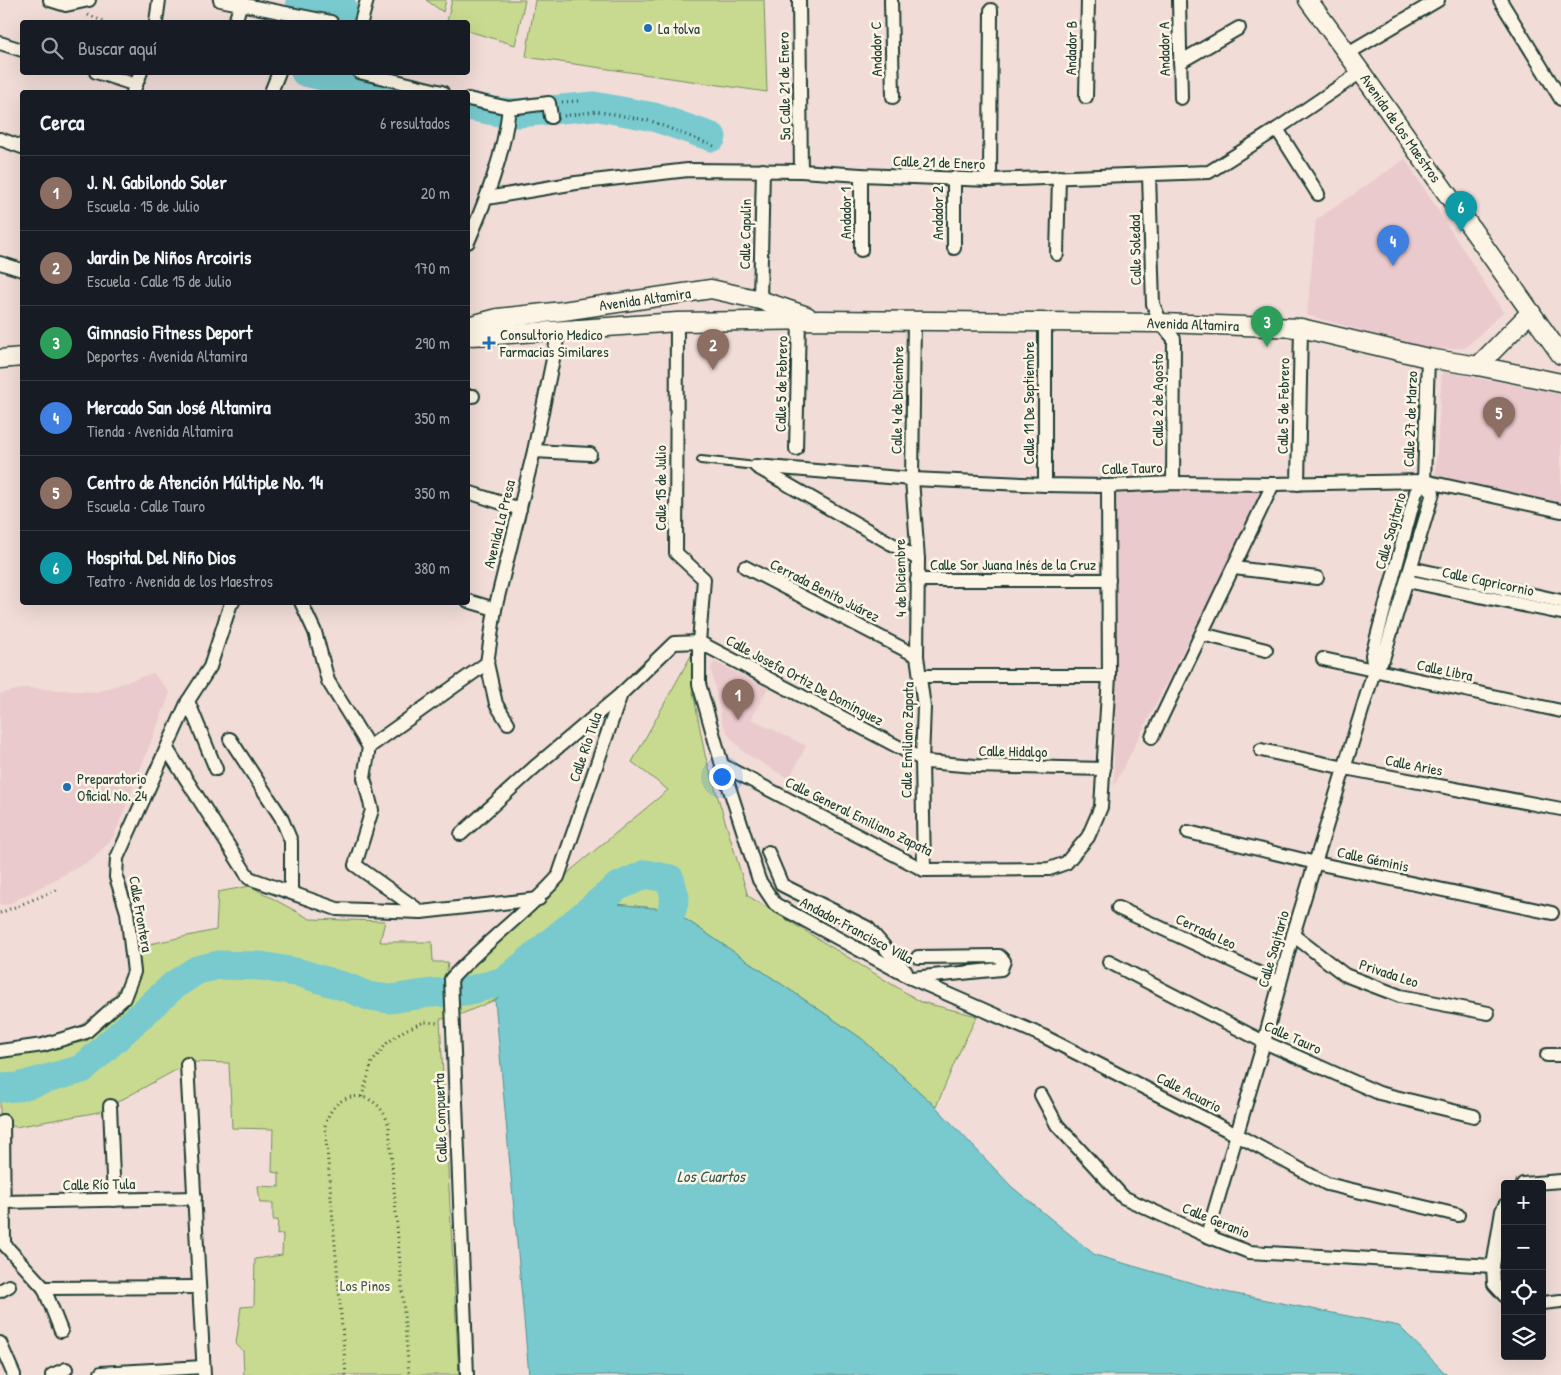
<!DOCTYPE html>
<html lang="es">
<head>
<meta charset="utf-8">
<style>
	:root { --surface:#171b24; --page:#20242c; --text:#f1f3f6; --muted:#9ea1a6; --line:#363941; --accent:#1f6fb2 }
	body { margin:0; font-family:"Patrick Hand",sans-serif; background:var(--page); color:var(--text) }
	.controls { position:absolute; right:15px; bottom:15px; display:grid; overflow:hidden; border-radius:5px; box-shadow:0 5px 20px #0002 }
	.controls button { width:45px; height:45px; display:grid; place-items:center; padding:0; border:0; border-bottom:1px solid var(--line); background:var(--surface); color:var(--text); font:25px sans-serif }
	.you { position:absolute; left:721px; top:776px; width:18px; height:18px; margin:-12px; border:4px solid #fff; border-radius:50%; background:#1a73e8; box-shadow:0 0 0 8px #1a73e833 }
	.badge { display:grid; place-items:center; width:32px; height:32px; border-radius:50%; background:var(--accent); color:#fff; font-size:16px; font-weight:700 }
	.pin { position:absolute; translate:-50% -41px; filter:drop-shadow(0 1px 2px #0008) }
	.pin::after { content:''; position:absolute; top:26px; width:18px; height:15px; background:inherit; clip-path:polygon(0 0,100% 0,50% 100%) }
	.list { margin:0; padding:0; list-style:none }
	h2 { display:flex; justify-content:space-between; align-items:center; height:65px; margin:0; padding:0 20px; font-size:21px }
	h2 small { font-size:16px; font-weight:400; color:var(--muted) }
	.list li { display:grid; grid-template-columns:32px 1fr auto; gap:15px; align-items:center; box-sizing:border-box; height:75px; padding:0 20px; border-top:1px solid var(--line) }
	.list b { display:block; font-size:19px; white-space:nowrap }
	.list p { margin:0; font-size:16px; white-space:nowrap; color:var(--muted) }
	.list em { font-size:16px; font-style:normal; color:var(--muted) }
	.icon { flex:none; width:28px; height:28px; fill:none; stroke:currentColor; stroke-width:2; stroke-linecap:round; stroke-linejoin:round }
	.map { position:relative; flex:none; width:1561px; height:1375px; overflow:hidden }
	.search { position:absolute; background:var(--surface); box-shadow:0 5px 20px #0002; left:20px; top:20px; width:450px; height:55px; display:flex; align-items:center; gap:12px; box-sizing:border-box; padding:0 18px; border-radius:5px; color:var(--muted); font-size:19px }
	.panel { position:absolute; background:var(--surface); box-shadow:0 5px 20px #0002; left:20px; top:90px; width:450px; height:515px; border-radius:5px }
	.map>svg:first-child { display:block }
	.built { fill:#eacacd }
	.green { fill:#c8da8f; stroke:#748c62 }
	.water { fill:#78cacf; stroke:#549291 }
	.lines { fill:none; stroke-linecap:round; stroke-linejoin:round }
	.river { stroke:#78cacf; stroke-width:29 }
	.lane-casing { stroke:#1f3d34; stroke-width:10 }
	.street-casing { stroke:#1f3d34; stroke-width:16 }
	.secondary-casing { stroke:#1f3d34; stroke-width:21 }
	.path { stroke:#1f3d34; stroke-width:3; stroke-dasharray:1 4; stroke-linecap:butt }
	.lane { stroke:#fcf5e5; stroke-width:6 }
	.street { stroke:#fcf5e5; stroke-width:12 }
	.secondary { stroke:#fcf5e5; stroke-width:18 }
	.poi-dot { fill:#1f6fb2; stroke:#fcf5e5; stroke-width:2 }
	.labels { text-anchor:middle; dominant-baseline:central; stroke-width:5; stroke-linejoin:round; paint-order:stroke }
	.poi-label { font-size:15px; fill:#1f3d34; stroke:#fcf5e5; text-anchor:start }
	.street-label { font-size:15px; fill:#1f3d34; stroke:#fcf5e5 }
	.park-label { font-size:15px; fill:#415c46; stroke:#fcf5e5 }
	.water-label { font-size:16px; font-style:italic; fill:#315953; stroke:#fcf5e5 }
</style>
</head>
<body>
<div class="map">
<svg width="1561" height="1375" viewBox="0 0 1561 1375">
	<rect width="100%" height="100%" fill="#f1dcd7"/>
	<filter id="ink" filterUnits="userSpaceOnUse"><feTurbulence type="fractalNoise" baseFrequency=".02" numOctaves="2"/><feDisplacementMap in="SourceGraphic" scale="10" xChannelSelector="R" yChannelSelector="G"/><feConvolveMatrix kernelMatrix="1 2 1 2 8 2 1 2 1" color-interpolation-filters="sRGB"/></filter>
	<g filter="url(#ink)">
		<!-- built -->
		<g class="built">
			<polygon points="1405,159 1503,312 1465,348 1427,349 1307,315 1316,220"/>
			<polygon points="1442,371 1561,394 1561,508 1435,481"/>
			<polygon points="1265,489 1114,786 1115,490"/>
			<polygon points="714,662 768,688 751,719 806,746 789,779 745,753 730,737 722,722 711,668"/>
			<polygon points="153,673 170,693 114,836 93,859 7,905 0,904 0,694 26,688 97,692"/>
		</g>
		<!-- green -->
		<g class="green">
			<polygon points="426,0 446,0 443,12"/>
			<polygon points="452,0 525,0 515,45 468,31 468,22 447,22"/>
			<polygon points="535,0 764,0 767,92 526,57"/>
			<polygon points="693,652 693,692 705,755 748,896 921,1002 977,1016 956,1059 936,1107 861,1038 672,910 607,903 571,933 524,979 495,1000 452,1018 440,1019 459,1375 244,1375 243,1351 236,1344 241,1307 254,1306 255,1259 282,1255 283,1234 277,1235 278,1220 273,1220 273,1203 260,1203 258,1186 279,1187 279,1173 272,1172 273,1129 232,1128 229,1063 193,1062 187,1064 99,1112 15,1127 0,1119 0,1057 87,1041 145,945 216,930 218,892 250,886 310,919 385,921 380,942 432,942 433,962 448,962 446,980 451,979 548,899 570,871 668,790 632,762"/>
		</g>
		<!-- water -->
		<polygon class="water" points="607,903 672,910 861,1038 936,1107 1012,1187 1095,1255 1220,1291 1399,1326 1447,1375 529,1375 495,1000 524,979 571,933"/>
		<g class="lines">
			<!-- river -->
			<g class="river">
				<polyline points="300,0 344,10"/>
				<polyline points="305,72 394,92"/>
				<polyline points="468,106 499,112 518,113 594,106 654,117 712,137"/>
				<polyline points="0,1088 18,1087 82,1069 174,985 197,970 219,965 261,966 300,973 349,988 368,996 390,999 431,993 466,991 505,981 617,887 646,874 670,879 675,897 672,910"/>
			</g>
			<!-- lane casing -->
			<g class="lane-casing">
				<polyline id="lane" points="701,460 756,466"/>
			</g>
			<!-- street casing -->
			<g class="street-casing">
				<g id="street">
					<polyline points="50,0 66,5 89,0"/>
					<polyline points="220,0 331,22"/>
					<polyline points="799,0 801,171"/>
					<polyline points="891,0 893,97"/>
					<polyline points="1179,0 1181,98"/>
					<polyline points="1500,0 1561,99"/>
					<polyline points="156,22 159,0"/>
					<polyline points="235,22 242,0"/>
					<polyline points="361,22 367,0"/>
					<polyline points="0,43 22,50"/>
					<polyline points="1348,53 1438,0"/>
					<polyline points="1180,62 1239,28"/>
					<polyline points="96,72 136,85"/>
					<polyline points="359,72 442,92"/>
					<polyline points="133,92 141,72"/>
					<polyline points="271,92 279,72"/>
					<polyline points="1086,97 1088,0"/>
					<polyline points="468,99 509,108 549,103 551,117"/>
					<polyline points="1277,129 1318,194"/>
					<polyline points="0,139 22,147"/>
					<polyline points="861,175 861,250"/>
					<polyline points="1149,175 1153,304 1161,323 1174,339 1173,483"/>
					<polyline points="954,178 954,248"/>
					<polyline points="990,180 991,10"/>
					<polyline points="487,198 576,183 688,170 801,171 861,175 990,180 1209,172 1277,129 1361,72"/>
					<path d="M 468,242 C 486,200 504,155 509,108"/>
					<polyline points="1057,254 1059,177"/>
					<polyline points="0,263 22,270"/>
					<polyline points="760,300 763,170"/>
					<polyline points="914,321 912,479 918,559 917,656 924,707 922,760 924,870"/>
					<polyline points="677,322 676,553 704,579 699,642 699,684 722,765 759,880 775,904 911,978 1043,1036 1237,1135 1327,1184 1458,1215"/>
					<polyline points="1045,322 1045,485"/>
					<polyline points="468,396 473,396"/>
					<polyline points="796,449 799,321"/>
					<polyline points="534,451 590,454"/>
					<polyline points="756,466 912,479 1045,485 1108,486 1173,483 1273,484 1424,481 1561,511"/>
					<polyline points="757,467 918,559"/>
					<polyline points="1424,481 1428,358"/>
					<polyline points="1298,484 1301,328"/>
					<polyline points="468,492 520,509"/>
					<polyline points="745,567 917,656"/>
					<polyline points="1234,568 1317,578"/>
					<polyline points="1411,568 1561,601"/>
					<polyline points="917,580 1109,580"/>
					<polyline points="1407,581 1561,613"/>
					<polyline points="468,601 495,609"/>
					<polyline points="301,602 315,632 328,681 369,747 364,778 372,810 355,865 421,912"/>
					<polyline points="1202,634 1266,650"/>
					<polyline points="699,642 927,762 975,766 1104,769"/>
					<polyline points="1323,659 1561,711"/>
					<polyline points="921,676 1109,676"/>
					<polyline points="188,701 216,769"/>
					<polyline points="508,723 496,704 487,663 495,609 534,451 559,330"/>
					<polyline points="1152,737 1273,484"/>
					<polyline points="230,739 281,817 291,841 291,892"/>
					<polyline points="369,747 487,663"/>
					<polyline points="167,749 249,878 337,909 421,912 539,899"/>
					<polyline points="1261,750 1345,768 1561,809"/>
					<polyline points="722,765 924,870 1049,869 1066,863 1088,837 1101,807 1109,676 1108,486"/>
					<polyline points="1188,832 1316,863 1552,913"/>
					<polyline points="461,834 537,765 621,694 674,643 699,642"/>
					<polyline points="768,852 782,885 868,928 906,972"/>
					<polyline points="1118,908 1280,983"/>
					<polyline points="1293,935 1345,975 1400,996 1488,1013"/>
					<polyline points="1109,962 1264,1042 1379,1093 1474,1116"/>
					<polyline points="913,978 1001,969 1004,961 999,956 918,957"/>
					<polyline points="0,1051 43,1045 86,1032 124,998 134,972 127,912 116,877 117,858 188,701 210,667 231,603 233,602"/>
					<polyline points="1547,1055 1561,1055"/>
					<polyline points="187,1064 204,1375"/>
					<polyline points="1041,1095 1057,1125 1123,1197 1207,1236 1249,1252 1493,1266"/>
					<polyline points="110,1106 114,1200"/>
					<polyline points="3,1121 4,1244 44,1288 61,1331"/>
					<polyline points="1523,1184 1561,1181"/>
					<polyline points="4,1202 195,1198"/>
					<polyline points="1505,1205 1502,1211 1493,1266 1494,1284 1505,1296"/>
					<polyline points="1207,1236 1264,1042 1293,935 1374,671 1383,659 1433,493 1424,481 1416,492 1372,655 1374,671"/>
					<polyline points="44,1288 199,1287"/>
					<polyline points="0,1291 9,1286"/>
					<polyline points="1542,1303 1561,1301"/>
					<polyline points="0,1343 14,1375"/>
					<polyline points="101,1373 203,1367"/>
					<polyline points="52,1375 66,1369"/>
					<path d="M 467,1375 L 451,979 C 484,943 525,914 558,877 L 621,694"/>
				</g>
			</g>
			<!-- secondary casing -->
			<g class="secondary-casing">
				<g id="secondary">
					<polyline points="1308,0 1361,72 1561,355"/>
					<polyline points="468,326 498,318 563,311 711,289 760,300 807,316"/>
					<polyline points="468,336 496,335 677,322 820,320 1161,323 1301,328 1428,358 1478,366 1561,383"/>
					<polyline points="0,359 22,357"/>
					<polyline points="1478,366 1531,312"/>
				</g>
			</g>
			<!-- path -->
			<g class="path">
				<polyline points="88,15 105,22"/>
				<polyline points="562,102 579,101"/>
				<polyline points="564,116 596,111 651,121 714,146"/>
				<polyline points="0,913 59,889"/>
				<polyline points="362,1097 372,1062 388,1042 405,1030 424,1022 440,1023"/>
				<path d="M 346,1375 L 325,1126 C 334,1086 380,1087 389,1127 L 409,1375"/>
			</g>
			<!-- lane -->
			<use href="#lane" class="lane"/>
			<!-- street -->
			<use href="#street" class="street"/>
			<!-- secondary -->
			<use href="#secondary" class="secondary"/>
		</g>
	</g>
	<!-- markers -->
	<g class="poi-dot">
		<circle cx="648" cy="28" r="5"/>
		<path d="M486.5 335.5h5v5h5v5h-5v5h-5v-5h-5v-5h5z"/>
		<circle cx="67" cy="787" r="5"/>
	</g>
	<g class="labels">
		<!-- poi labels -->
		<g class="poi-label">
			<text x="658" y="28">La tolva</text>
			<text x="500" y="334">Consultorio Medico<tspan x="500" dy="17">Farmacias Similares</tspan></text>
			<text x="77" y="778">Preparatorio<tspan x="77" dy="17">Oficial No. 24</tspan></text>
		</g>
		<!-- street labels -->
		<g class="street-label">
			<text transform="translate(1071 48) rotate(-89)">Andador B</text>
			<text transform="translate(876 49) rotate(-91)">Andador C</text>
			<text transform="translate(1164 49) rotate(-91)">Andador A</text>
			<text transform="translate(784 86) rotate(-91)">5a Calle 21 de Enero</text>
			<text transform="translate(1401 128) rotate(55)">Avenida de los Maestros</text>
			<text transform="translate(939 162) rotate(2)">Calle 21 de Enero</text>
			<text transform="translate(845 213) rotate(-90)">Andador 1</text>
			<text transform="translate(937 213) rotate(-90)">Andador 2</text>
			<text transform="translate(745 234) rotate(-89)">Calle Capulín</text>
			<text transform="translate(1135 250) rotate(-91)">Calle Soledad</text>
			<text transform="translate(645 299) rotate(-8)">Avenida Altamira</text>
			<text transform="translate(1193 324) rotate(2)">Avenida Altamira</text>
			<text transform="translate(781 384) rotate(-89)">Calle 5 de Febrero</text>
			<text transform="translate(897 400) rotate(-89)">Calle 4 de Diciembre</text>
			<text transform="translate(1157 400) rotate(-90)">Calle 2 de Agosto</text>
			<text transform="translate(1028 403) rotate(-90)">Calle 11 De Septiembre</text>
			<text transform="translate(1283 406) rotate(-89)">Calle 5 de Febrero</text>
			<text transform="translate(1410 419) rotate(-88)">Calle 27 de Marzo</text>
			<text transform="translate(1132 468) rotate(-2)">Calle Tauro</text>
			<text transform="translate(660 488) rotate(-90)">Calle 15 de Julio</text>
			<text transform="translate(499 524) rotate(-76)">Avenida La Presa</text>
			<text transform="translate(1390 531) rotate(-74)">Calle Sagitario</text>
			<text x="1013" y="564">Calle Sor Juana Inés de la Cruz</text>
			<text transform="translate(900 578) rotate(-91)">4 de Diciembre</text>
			<text transform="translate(1488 581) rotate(12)">Calle Capricornio</text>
			<text transform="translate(825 590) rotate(27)">Cerrada Benito Juárez</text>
			<text transform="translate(1445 670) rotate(12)">Calle Libra</text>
			<text transform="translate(805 680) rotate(28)">Calle Josefa Ortiz De Domínguez</text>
			<text transform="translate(907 740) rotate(-89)">Calle Emiliano Zapata</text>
			<text transform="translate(585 747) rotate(-71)">Calle Río Tula</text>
			<text transform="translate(1013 751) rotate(1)">Calle Hidalgo</text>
			<text transform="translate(1414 765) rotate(11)">Calle Aries</text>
			<text transform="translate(859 816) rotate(26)">Calle General Emiliano Zapata</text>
			<text transform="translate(1373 859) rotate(12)">Calle Géminis</text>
			<text transform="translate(141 914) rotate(80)">Calle Frontera</text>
			<text transform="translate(857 930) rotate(28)">Andador Francisco Villa</text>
			<text transform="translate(1206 931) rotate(25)">Cerrada Leo</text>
			<text transform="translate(1273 949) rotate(-74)">Calle Sagitario</text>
			<text transform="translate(1389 973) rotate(18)">Privada Leo</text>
			<text transform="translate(1293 1037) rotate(24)">Calle Tauro</text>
			<text transform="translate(1189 1092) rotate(27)">Calle Acuario</text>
			<text transform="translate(440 1118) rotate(-92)">Calle Compuerta</text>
			<text transform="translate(99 1184) rotate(-1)">Calle Río Tula</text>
			<text transform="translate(1216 1220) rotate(22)">Calle Geranio</text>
		</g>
		<!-- park labels -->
		<g class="park-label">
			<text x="365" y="1285">Los Pinos</text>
		</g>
		<!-- water labels -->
		<g class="water-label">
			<text x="711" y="1176">Los Cuartos</text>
		</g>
	</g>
</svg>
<div class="controls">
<button>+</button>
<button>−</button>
<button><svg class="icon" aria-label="locate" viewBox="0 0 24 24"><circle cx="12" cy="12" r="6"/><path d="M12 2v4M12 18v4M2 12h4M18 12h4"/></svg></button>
<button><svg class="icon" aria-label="layers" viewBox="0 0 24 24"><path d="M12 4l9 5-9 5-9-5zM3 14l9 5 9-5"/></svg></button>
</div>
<div class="you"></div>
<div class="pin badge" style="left:738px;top:720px;background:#8d6e63">1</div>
<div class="pin badge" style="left:713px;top:370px;background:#8d6e63">2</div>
<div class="pin badge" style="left:1267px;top:347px;background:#2e9e5b">3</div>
<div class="pin badge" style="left:1393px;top:266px;background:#3f7fe0">4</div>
<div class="pin badge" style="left:1499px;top:438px;background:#8d6e63">5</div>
<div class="pin badge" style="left:1461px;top:232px;background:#0f9aa8">6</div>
<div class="search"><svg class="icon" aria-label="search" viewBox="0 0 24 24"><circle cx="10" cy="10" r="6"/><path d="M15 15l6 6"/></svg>Buscar aquí</div>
<section class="panel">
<h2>Cerca<small>6 resultados</small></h2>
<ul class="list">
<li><span class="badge" style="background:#8d6e63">1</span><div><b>J. N. Gabilondo Soler</b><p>Escuela · 15 de Julio</p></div><em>20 m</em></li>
<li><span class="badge" style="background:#8d6e63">2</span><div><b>Jardin De Niños Arcoiris</b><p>Escuela · Calle 15 de Julio</p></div><em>170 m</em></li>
<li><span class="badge" style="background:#2e9e5b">3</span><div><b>Gimnasio Fitness Deport</b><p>Deportes · Avenida Altamira</p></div><em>290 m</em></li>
<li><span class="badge" style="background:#3f7fe0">4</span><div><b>Mercado San José Altamira</b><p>Tienda · Avenida Altamira</p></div><em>350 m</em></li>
<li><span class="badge" style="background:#8d6e63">5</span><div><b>Centro de Atención Múltiple No. 14</b><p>Escuela · Calle Tauro</p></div><em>350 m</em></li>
<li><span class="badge" style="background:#0f9aa8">6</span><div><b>Hospital Del Niño Dios</b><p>Teatro · Avenida de los Maestros</p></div><em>380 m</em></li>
</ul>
</section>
</div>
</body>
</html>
